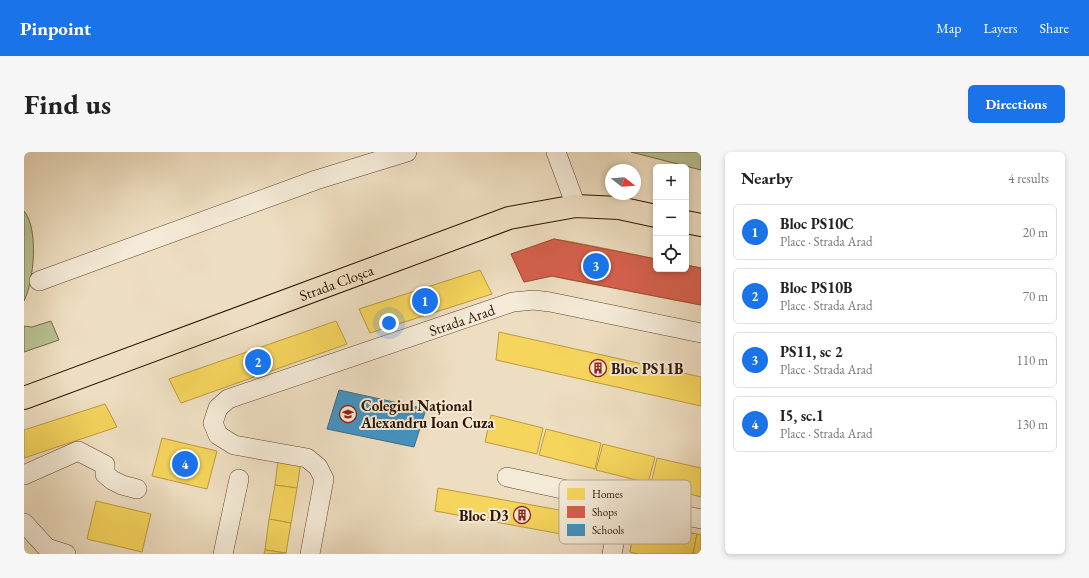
<!DOCTYPE html>
<html lang="en">
<head>
<meta charset="utf-8">
<style>
	:root { --surface:#fff; --page:#f6f6f6; --text:#222; --muted:#767676; --line:#e0e0e0; --accent:#1a73e8 }
	body { margin:0; font-family:"EB Garamond",serif; background:var(--page); color:var(--text) }
	.controls { position:absolute; right:12px; top:12px; display:grid; overflow:hidden; border-radius:6px; box-shadow:0 2px 6px #0003 }
	.controls button { width:36px; height:36px; display:grid; place-items:center; padding:0; border:0; border-bottom:1px solid var(--line); background:var(--surface); color:var(--text); font:20px sans-serif }
	.compass { position:absolute; left:581px; top:12px; width:36px; height:36px; border-radius:50%; background:var(--surface); box-shadow:0 2px 6px #0003; rotate:107deg }
	.you { position:absolute; left:365px; top:171px; width:14px; height:14px; margin:-10px; border:3px solid #fff; border-radius:50%; background:#1a73e8; box-shadow:0 0 0 6px #1a73e833 }
	.badge { display:grid; place-items:center; width:26px; height:26px; border-radius:50%; background:var(--accent); color:#fff; font-size:13px; font-weight:700 }
	.pin { position:absolute; translate:-50% -50%; border:2px solid #fff; box-shadow:0 1px 4px #0006 }
	.list { margin:0; padding:0; list-style:none }
	h2 { display:flex; justify-content:space-between; align-items:center; height:52px; margin:0; padding:0 16px; font-size:17px }
	h2 small { font-size:13px; font-weight:400; color:var(--muted) }
	.list li { display:grid; grid-template-columns:26px 1fr auto; gap:12px; align-items:center; box-sizing:border-box; height:56px; margin:0 8px 8px; padding:0 8px; border:1px solid var(--line); border-radius:6px }
	.list b { display:block; font-size:15px; white-space:nowrap }
	.list p { margin:0; font-size:13px; white-space:nowrap; color:var(--muted) }
	.list em { font-size:13px; font-style:normal; color:var(--muted) }
	.icon { flex:none; width:22px; height:22px; fill:none; stroke:currentColor; stroke-width:2; stroke-linecap:round; stroke-linejoin:round }
	.map { position:relative; flex:none; width:677px; height:402px; overflow:hidden; border-radius:6px }
	header { display:flex; align-items:center; gap:24px; box-sizing:border-box; height:56px; padding:0 20px; background:var(--accent); color:#fff }
	header strong { font-size:19px }
	nav { display:flex; gap:22px; margin-inline-start:auto; font-size:14px }
	.intro { display:flex; align-items:center; justify-content:space-between; box-sizing:border-box; height:96px; padding:0 24px }
	h1 { margin:0; font-size:28px }
	.button { padding:10px 18px; border-radius:6px; background:var(--accent); color:#fff; font-size:14px; font-weight:700 }
	main { display:flex; gap:24px; padding:0 24px }
	aside { flex:1; background:var(--surface); border-radius:6px; box-shadow:0 2px 6px #0003 }
	.map>svg:first-child { display:block }
	.green { fill:#b9c192; stroke:#746a49 }
	.homes { fill:#f6d55c; stroke:#ba9b40 }
	.shops { fill:#d6604d; stroke:#a44936 }
	.schools { fill:#4393c3; stroke:#3d6d88 }
	.lines { fill:none; stroke-linecap:round; stroke-linejoin:round }
	.minor-casing { stroke:#5e4630; stroke-width:20 }
	.major-casing { stroke:#2e1400; stroke-width:24 }
	.minor { stroke:#f4ead7; stroke-width:19 }
	.major { stroke:#eedec1; stroke-width:22 }
	.labels { text-anchor:middle; dominant-baseline:central; stroke-width:4; stroke-linejoin:round; paint-order:stroke }
	.street-label { font-size:15px; fill:#2e1400; stroke:#f4ead7 }
	.poi-label { font-size:15px; font-weight:bold; fill:#2e1400; stroke:#f4ead7; text-anchor:start }
	.key { fill:#f4ead7; stroke:#b9aa96; stroke-width:1 }
	.key-label { font-size:11px; fill:#2e1400 }
</style>
</head>
<body>
<header>
<strong>Pinpoint</strong>
<nav><a>Map</a><a>Layers</a><a>Share</a></nav>
</header>
<div class="intro"><h1>Find us</h1><a class="button">Directions</a></div>
<main>
<div class="map">
<svg width="677" height="402" viewBox="0 0 677 402">
	<rect width="100%" height="100%" fill="#eedec1"/>
	<filter id="stains"><feTurbulence type="fractalNoise" baseFrequency=".005" numOctaves="4"/><feColorMatrix values="0 0 0 0 .2 0 0 0 0 .09 0 0 0 0 .02 0 0 0 .5 -.17"/></filter>
	<radialGradient id="worn" r=".72"><stop offset=".6" stop-color="#630" stop-opacity="0"/><stop offset="1" stop-color="#630" stop-opacity=".3"/></radialGradient>
	<!-- green -->
	<g class="green">
		<polygon points="607,0 677,0 677,18"/>
		<path d="M 0,59 C 15,77 10,129 0,149 Z"/>
		<polygon points="27,169 35,188 0,200 0,174 8,175"/>
	</g>
	<!-- homes -->
	<g class="homes">
		<polygon points="530,87 549,90 541,127 528,124 500,130 487,102"/>
		<polygon points="549,90 604,101 595,137 541,127"/>
		<polygon points="604,101 632,107 632,117 658,117 650,148 595,137"/>
		<polygon points="662,113 677,116 677,153 650,148 658,117 662,117"/>
		<polygon points="456,118 468,142 346,181 335,157"/>
		<polygon points="312,169 323,192 157,251 145,227"/>
		<polygon points="475,180 677,225 677,254 472,208"/>
		<polygon points="81,252 93,275 0,306 0,278"/>
		<polygon points="467,263 519,276 513,302 461,290"/>
		<polygon points="522,277 577,291 571,317 515,303"/>
		<polygon points="138,286 193,299 183,337 128,324"/>
		<polygon points="579,292 631,305 624,331 572,318"/>
		<polygon points="255,300 278,303 273,336 251,333"/>
		<polygon points="633,306 677,316 677,345 627,332"/>
		<polygon points="251,333 273,336 267,371 245,367"/>
		<polygon points="414,336 585,367 581,390 411,359"/>
		<polygon points="72,349 127,362 118,400 63,387"/>
		<polygon points="245,367 267,371 262,401 241,398"/>
		<polygon points="611,371 677,383 677,402 614,402 606,400"/>
		<polygon points="611,371 673,382 669,402 614,402 606,400"/>
		<polygon points="673,382 677,383 677,402 669,402"/>
		<polygon points="241,398 262,401 240,402"/>
	</g>
	<!-- shops -->
	<polygon class="shops" points="530,87 632,107 632,117 662,117 662,113 677,116 677,153 528,124 500,130 487,102"/>
	<!-- schools -->
	<polygon class="schools" points="315,238 402,257 390,295 303,277"/>
	<g class="lines">
		<!-- minor casing -->
		<g class="minor-casing">
			<g id="minor">
				<polyline points="532,0 552,54"/>
				<polyline points="15,129 292,28 383,0"/>
				<polyline points="0,323 54,299 81,313 81,322 88,328 98,333 113,337"/>
				<polyline points="483,325 677,367"/>
				<polyline points="0,371 23,396 42,402"/>
				<polyline points="199,402 215,327"/>
				<path id="s1" d="M 286,402 L 300,327 L 294,315 L 283,306 L 210,293 L 194,283 L 189,271 L 194,256 L 204,247 L 489,150 L 510,148 L 526,150 L 677,181"/>
				<polyline points="588,402 598,350"/>
			</g>
		</g>
		<!-- major casing -->
		<g class="major-casing">
			<g id="major">
				<polyline points="662,70 677,73"/>
				<path id="s2" d="M 0,246 L 485,66 L 552,54 L 595,56 L 632,64"/>
			</g>
		</g>
		<!-- minor -->
		<use href="#minor" class="minor"/>
		<!-- major -->
		<use href="#major" class="major"/>
	</g>
	<!-- icons -->
	<defs>
		<g id="building-ring" transform="scale(0.9)"><circle r="9.5" fill="#f4ead7" stroke="#8f2418" stroke-width="1.5"/><path d="M-4-6H4V6H1V3H-1V6H-4ZM-2.5-4.3h1.7v1.8h-1.7ZM.8-4.3h1.7v1.8H.8ZM-2.5-1h1.7V.8h-1.7ZM.8-1h1.7V.8H.8Z" fill="#8f2418"/></g>
		<g id="school-ring" transform="scale(0.9)"><circle r="9.5" fill="#f4ead7" stroke="#8f2418" stroke-width="1.5"/><path d="M0-5L7-2L0 1L-7-2ZM-4 1L0 2.5L4 1V4Q0 6-4 4Z" fill="#8f2418"/></g>
	</defs>
	<g fill-rule="evenodd">
		<use href="#building-ring" x="574" y="216"/>
		<use href="#school-ring" x="324" y="262"/>
		<use href="#building-ring" x="498" y="363"/>
	</g>
	<g class="labels">
		<!-- street labels -->
		<g class="street-label">
			<text stroke="none"><textPath href="#s2" startOffset="333">Strada Cloșca</textPath></text>
			<text stroke="none"><textPath href="#s1" startOffset="486">Strada Arad</textPath></text>
		</g>
		<!-- poi labels -->
		<g class="poi-label">
			<text x="587" y="216">Bloc PS11B</text>
			<text x="337" y="253">Colegiul Național<tspan x="337" dy="17">Alexandru Ioan Cuza</tspan></text>
			<text x="485" y="363" text-anchor="end">Bloc D3</text>
		</g>
	</g>
	<!-- legend -->
	<rect x="535" y="328" width="132" height="64" rx="6" class="key"/>
	<rect x="543" y="336" width="18" height="12" fill="#f6d55c"/>
	<rect x="543" y="354" width="18" height="12" fill="#d6604d"/>
	<rect x="543" y="372" width="18" height="12" fill="#4393c3"/>
	<g class="key-label">
		<text x="568" y="346">Homes</text>
		<text x="568" y="364">Shops</text>
		<text x="568" y="382">Schools</text>
	</g>
	<rect width="100%" height="100%" filter="url(#stains)"/>
	<rect width="100%" height="100%" fill="url(#worn)"/>
</svg>
<div class="controls">
<button>+</button>
<button>−</button>
<button><svg class="icon" aria-label="locate" viewBox="0 0 24 24"><circle cx="12" cy="12" r="6"/><path d="M12 2v4M12 18v4M2 12h4M18 12h4"/></svg></button>
</div>
<svg class="compass" viewBox="-18 -18 36 36"><path d="M0-13l5 13h-10z" fill="#e53935"/><path d="M0 13l5-13h-10z" fill="#767676"/></svg>
<div class="you"></div>
<div class="pin badge" style="left:401px;top:149px">1</div>
<div class="pin badge" style="left:234px;top:210px">2</div>
<div class="pin badge" style="left:572px;top:114px">3</div>
<div class="pin badge" style="left:161px;top:312px">4</div>
</div>
<aside>
<h2>Nearby<small>4 results</small></h2>
<ul class="list">
<li><span class="badge">1</span><div><b>Bloc PS10C</b><p>Place · Strada Arad</p></div><em>20 m</em></li>
<li><span class="badge">2</span><div><b>Bloc PS10B</b><p>Place · Strada Arad</p></div><em>70 m</em></li>
<li><span class="badge">3</span><div><b>PS11, sc 2</b><p>Place · Strada Arad</p></div><em>110 m</em></li>
<li><span class="badge">4</span><div><b>I5, sc.1</b><p>Place · Strada Arad</p></div><em>130 m</em></li>
</ul>
</aside>
</main>
</body>
</html>
